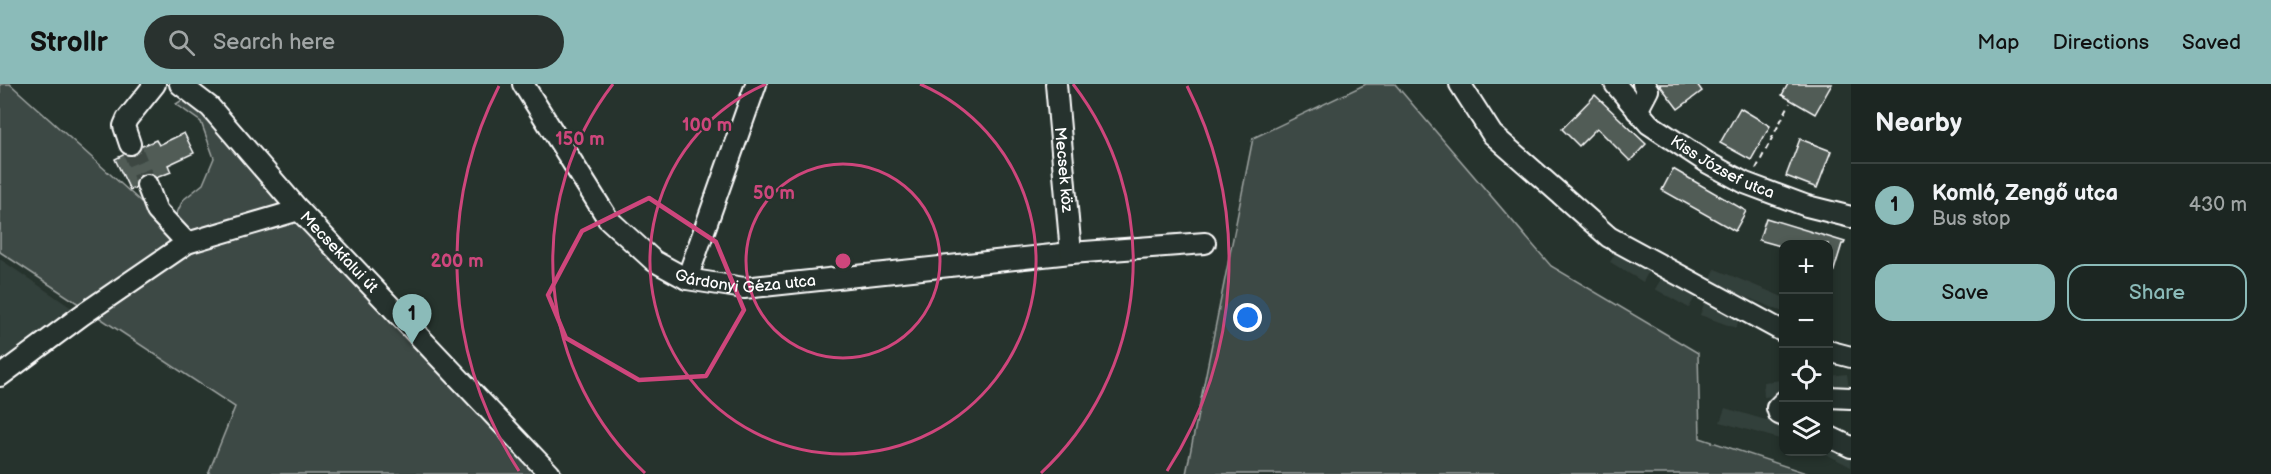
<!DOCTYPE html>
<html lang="en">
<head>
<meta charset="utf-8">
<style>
	:root { --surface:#1c2622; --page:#29322f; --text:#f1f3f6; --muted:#a0a5a5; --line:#3a4340; --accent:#8bbbb9 }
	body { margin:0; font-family:"Balsamiq Sans",sans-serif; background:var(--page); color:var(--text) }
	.controls { position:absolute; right:18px; bottom:18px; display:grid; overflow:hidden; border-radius:12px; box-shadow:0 3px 9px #0003 }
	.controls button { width:54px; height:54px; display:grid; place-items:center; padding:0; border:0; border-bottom:2px solid var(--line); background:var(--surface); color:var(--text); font:30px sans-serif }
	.you { position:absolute; left:1248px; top:234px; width:21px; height:21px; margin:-15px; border:4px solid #fff; border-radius:50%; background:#1a73e8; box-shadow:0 0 0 9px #1a73e833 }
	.badge { display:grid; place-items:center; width:39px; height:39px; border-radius:50%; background:var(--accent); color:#111; font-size:20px; font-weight:700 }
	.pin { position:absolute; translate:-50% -50px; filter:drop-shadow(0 2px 3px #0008) }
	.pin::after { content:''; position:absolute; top:32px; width:21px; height:18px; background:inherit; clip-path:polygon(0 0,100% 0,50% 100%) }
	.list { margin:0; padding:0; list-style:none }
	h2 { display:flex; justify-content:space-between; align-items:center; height:78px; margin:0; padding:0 24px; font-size:26px }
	h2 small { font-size:20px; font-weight:400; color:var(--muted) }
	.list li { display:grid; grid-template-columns:39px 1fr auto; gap:18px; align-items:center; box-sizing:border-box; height:84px; padding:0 24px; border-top:2px solid var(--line) }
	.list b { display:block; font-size:22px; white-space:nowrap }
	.list p { margin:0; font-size:20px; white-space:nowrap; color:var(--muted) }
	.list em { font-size:20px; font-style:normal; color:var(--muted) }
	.actions { display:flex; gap:12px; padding:18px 24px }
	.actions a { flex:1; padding:14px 0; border:2px solid var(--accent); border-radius:18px; text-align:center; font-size:21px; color:var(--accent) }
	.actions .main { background:var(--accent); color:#111 }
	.icon { flex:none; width:33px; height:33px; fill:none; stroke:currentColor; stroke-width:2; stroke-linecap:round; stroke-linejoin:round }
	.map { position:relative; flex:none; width:1851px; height:390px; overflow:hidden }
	header { display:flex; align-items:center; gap:36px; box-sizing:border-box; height:84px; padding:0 30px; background:var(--accent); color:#111 }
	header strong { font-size:28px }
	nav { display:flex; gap:33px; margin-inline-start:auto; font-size:21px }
	.search { width:420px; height:54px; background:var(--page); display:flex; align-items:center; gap:15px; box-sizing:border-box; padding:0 21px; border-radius:33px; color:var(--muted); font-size:22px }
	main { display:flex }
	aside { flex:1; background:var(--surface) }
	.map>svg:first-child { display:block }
	.built { fill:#333f3a }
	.green { fill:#3e4944; stroke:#9ea4a2; stroke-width:1.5 }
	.building { fill:#515c57; stroke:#fff; stroke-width:1.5 }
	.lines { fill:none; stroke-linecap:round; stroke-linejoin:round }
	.minor-tunnel { stroke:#3c4742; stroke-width:20; stroke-dasharray:20 10; stroke-linecap:butt }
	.minor-casing { stroke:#fff; stroke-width:24 }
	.path { stroke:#fff; stroke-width:2; stroke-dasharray:6 4.5; stroke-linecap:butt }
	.minor { stroke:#26332d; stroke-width:20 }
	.marked { fill:none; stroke:#ce467c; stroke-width:4.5; stroke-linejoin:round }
	.ring { fill:none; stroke:#ce467c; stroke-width:3 }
	.labels { text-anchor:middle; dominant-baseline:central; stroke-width:4.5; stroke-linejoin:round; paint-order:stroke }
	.street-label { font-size:16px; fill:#fff; stroke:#26332d }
	.centre { fill:#ce467c; stroke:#26332d; stroke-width:3 }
	.ring-label { font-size:18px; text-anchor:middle; font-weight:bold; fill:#ce467c; stroke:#26332d; stroke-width:4.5; stroke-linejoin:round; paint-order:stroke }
</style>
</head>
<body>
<header>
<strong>Strollr</strong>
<div class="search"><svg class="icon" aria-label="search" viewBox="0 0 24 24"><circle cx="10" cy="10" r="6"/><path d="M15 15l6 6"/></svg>Search here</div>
<nav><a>Map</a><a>Directions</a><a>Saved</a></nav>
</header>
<main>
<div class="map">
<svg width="1851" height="390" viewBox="0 0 1851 390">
	<rect width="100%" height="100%" fill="#26332d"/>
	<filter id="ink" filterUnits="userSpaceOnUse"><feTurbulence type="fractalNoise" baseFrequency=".0167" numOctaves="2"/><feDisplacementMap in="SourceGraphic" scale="12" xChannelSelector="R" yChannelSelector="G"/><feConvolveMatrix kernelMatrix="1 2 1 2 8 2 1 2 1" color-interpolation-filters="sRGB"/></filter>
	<g filter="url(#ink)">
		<!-- built -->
		<g class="built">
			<polygon points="1617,166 1650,185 1643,198 1610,178"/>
			<polygon points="0,175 82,231 0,292"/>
			<polygon points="1715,185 1783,213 1783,228 1709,198"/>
			<polygon points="1663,192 1696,211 1689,224 1655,205"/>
			<polygon points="1705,217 1741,230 1736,244 1700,231"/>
			<polygon points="1847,290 1849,305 1829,307 1829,292"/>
			<polygon points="1783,296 1783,311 1764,313 1763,298"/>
			<polygon points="1725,324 1783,341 1783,356 1720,338"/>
			<polygon points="1829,360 1851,366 1851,383 1824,369 1828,368"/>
		</g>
		<!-- green -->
		<g class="green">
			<polygon points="0,0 10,0 179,152 171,142 183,116 203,100 214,74 201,38 176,20 193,9 550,390 208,390 235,323 0,168"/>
			<polygon points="1366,0 1395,0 1551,182 1698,269 1700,354 1809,390 1186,390 1253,54"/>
		</g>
		<!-- building -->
		<g class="building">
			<polygon points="1659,0 1697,0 1702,7 1678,25"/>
			<polygon points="1788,0 1832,0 1815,30 1782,11"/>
			<polygon points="1595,11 1646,60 1630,77 1597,44 1579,62 1562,45"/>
			<polygon points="1740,24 1770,42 1751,76 1720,59"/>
			<polygon points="184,49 194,69 168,81 171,88 156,94 149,89 142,90 137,94 136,104 130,106 115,75 125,70 134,71 142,62 156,56 159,61"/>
			<polygon points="1800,55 1831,67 1817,104 1786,92"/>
			<polygon points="1673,85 1746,127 1735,147 1662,106"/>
			<polygon points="1766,134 1845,158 1844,160 1842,160 1831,196 1828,196 1828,160 1784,160 1784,163 1759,156"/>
		</g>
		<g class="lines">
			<!-- minor-tunnel -->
			<polyline class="minor-tunnel" points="130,60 147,101"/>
			<!-- minor casing -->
			<g class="minor-casing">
				<g id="minor">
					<path id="s1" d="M 180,0 L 210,23 L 299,126 L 550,390"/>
					<path id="s2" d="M 523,0 L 608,135 L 654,177 L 687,195 L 744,204 L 1071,169 L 1205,159"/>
					<path id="s3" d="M 1056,0 L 1071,169"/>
					<polyline points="1460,0 1492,50 1609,153 1784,248"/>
					<path id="s4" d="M 1615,0 L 1649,40 L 1708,79 L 1745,99 L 1807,122 L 1851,133"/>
					<polyline points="1637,27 1648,6 1643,0"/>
					<polyline points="130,60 124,42 127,35 155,0"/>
					<polyline points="147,101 157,127 187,159"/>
					<polyline points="687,195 756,0"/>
					<polyline points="1828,267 1851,273"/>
					<polyline points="0,292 82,231 187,159 299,126"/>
					<polyline points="1828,313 1851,314"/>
					<polyline points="1784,317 1777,324 1779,330 1784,332"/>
					<polyline points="1828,352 1851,363"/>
				</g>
			</g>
			<!-- path -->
			<polyline class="path" points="1756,85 1790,19"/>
			<!-- minor -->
			<use href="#minor" class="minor"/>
		</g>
	</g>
	<!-- marked area -->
	<path class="marked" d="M 649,114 L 716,158 L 744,226 L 706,292 L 639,296 L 566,254 L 548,211 L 582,147 Z"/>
	<!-- distance rings -->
	<g class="ring">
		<circle cx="843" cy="177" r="97"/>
		<path d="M920 0A193 193 0 1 1 766 0"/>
		<path d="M645 389A290 290 0 0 1 613 0M1073 0A290 290 0 0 1 1041 389"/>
		<path d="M519 387A386 386 0 0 1 499 2M1187 2A386 386 0 0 1 1167 387"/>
	</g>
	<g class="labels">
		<!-- street labels -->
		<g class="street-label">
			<text stroke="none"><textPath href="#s4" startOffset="138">Kiss József utca</textPath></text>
			<text stroke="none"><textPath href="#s3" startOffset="86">Mecsek köz</textPath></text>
			<text stroke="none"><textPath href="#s1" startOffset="232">Mecsekfalui út</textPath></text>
			<text stroke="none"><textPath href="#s2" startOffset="318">Gárdonyi Géza utca</textPath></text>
		</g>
	</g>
	<circle cx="843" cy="177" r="9" class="centre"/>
	<g class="ring-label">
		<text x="707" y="47">100 m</text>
		<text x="580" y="61">150 m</text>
		<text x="774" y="115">50 m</text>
		<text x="457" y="183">200 m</text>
	</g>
</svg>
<div class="controls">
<button>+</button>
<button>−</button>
<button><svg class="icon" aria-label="locate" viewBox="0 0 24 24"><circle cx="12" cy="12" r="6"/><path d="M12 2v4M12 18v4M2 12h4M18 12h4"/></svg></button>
<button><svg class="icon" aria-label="layers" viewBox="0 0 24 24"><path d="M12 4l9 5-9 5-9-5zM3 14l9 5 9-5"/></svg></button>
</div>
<div class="you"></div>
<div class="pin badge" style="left:412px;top:260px">1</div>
</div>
<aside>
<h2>Nearby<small></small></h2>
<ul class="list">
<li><span class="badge">1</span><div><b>Komló, Zengő utca</b><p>Bus stop</p></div><em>430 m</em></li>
</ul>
<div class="actions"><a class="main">Save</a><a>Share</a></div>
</aside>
</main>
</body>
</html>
